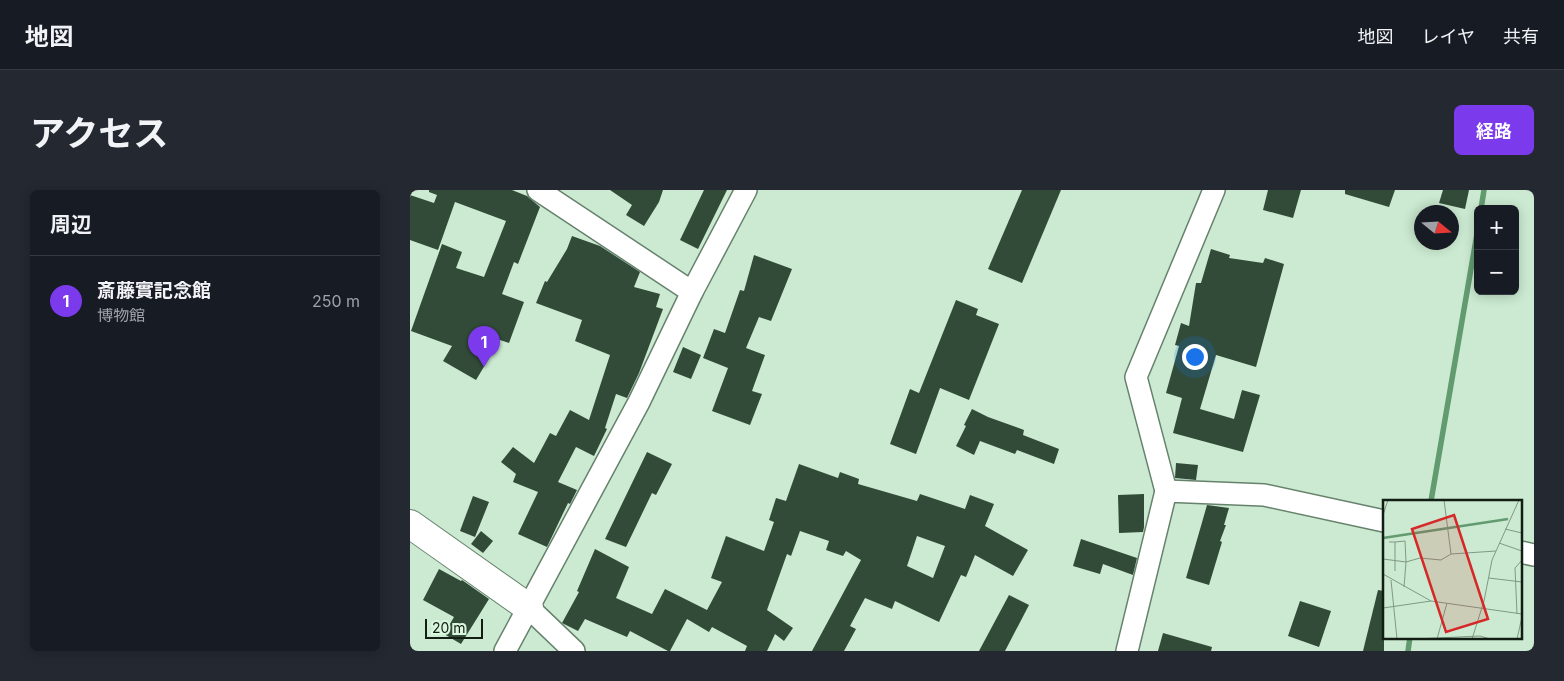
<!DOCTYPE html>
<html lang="ja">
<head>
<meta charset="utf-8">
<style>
	:root { --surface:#171b24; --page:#242831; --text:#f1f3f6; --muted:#9ea1a6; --line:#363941; --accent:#7c3aed }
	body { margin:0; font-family:Inter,"Noto Sans JP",sans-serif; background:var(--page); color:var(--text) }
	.controls { position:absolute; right:15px; top:15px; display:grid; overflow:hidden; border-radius:8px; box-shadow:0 2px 12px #0003 }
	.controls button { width:45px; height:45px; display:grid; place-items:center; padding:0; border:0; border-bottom:1px solid var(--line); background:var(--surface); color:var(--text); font:25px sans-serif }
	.compass { position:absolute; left:1004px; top:15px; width:45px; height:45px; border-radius:50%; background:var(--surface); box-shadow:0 2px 12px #0003; rotate:108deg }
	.scale { position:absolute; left:15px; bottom:12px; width:58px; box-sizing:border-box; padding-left:5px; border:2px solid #121d14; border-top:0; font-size:14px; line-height:18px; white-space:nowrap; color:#121d14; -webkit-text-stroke:4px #d9f7df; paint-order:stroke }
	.you { position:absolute; left:784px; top:166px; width:18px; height:18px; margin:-12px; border:4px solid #fff; border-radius:50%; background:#1a73e8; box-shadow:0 0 0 8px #1a73e833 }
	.badge { display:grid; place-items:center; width:32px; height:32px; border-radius:50%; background:var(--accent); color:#fff; font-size:16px; font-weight:700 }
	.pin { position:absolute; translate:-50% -41px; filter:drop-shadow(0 1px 2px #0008) }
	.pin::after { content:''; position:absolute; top:26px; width:18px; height:15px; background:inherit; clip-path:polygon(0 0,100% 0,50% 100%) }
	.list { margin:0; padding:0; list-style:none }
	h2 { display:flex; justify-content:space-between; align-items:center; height:65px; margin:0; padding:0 20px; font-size:21px }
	h2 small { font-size:16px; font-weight:400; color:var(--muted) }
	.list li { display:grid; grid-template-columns:32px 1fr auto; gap:15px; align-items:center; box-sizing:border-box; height:90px; padding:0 20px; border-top:1px solid var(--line) }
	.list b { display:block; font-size:19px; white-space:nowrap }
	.list p { margin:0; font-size:16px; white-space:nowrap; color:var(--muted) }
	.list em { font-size:16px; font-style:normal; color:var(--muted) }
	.map { position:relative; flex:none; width:1124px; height:461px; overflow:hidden; border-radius:8px }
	header { display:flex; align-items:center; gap:30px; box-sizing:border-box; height:70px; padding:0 25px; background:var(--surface); border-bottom:1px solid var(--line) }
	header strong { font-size:24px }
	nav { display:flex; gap:28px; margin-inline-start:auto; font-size:18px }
	.intro { display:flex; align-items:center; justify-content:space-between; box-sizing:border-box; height:120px; padding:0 30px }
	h1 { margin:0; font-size:35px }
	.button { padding:12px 22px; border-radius:8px; background:var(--accent); color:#fff; font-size:18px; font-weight:700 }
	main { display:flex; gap:30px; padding:0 30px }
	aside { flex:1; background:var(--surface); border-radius:8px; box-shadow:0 2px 12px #0003 }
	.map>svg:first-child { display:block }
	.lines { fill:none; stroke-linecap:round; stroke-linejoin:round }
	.stream { stroke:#639b71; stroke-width:5.5 }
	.building { fill:#324b38; fill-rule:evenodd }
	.street-casing { stroke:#66826c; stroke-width:24 }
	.secondary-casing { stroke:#66826c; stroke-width:30 }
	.street { stroke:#fff; stroke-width:21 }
	.secondary { stroke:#fff; stroke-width:28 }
	.inset-river { fill:none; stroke:#639b71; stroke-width:2.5 }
	.inset-road { fill:none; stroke:#819885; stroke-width:1 }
	.view { fill:#d62828; fill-opacity:0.15; stroke:#d62828; stroke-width:2.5 }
	.inset-edge { fill:none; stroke:#121d14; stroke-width:2.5 }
</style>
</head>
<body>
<header>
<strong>地図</strong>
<nav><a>地図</a><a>レイヤ</a><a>共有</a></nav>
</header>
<div class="intro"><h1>アクセス</h1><a class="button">経路</a></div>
<main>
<aside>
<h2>周辺<small></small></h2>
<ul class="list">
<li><span class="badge">1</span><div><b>斎藤實記念館</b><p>博物館</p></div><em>250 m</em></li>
</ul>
</aside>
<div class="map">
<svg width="1124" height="461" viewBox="0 0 1124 461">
	<rect width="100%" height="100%" fill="#cbead1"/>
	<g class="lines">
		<!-- stream -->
		<g class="stream">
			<polyline points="1071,19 1074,0"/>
			<polyline points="1021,311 1068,38"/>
			<polyline points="998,461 1000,447"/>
		</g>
	</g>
	<!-- building -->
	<g class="building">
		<polygon points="19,0 102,0 117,6 130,17 108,74 104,72 92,104 114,112 99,153 90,150 66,190 33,171 42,156 1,141 32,54 52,62 46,78 74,87 96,31 45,12 28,60 0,50 0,5 24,13 27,5 19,2"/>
		<polygon points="200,0 253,0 249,12 234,36 216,25 222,15"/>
		<polygon points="294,0 317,0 288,59 270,50"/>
		<polygon points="612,0 651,0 612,93 578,79"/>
		<polygon points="858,0 891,0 883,28 853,20"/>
		<polygon points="935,0 985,0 979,17 935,4"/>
		<polygon points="1033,0 1059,0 1055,19 1029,13"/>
		<polygon points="162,46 190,56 230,82 224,97 250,104 246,117 253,119 229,183 217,208 206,204 195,238 197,239 184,266 166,257 148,292 167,300 160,314 158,313 137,357 108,344 128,302 103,292 106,284 91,272 103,257 124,273 140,243 146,246 160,220 179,230 200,165 165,151 172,130 126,113 135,91 137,92 157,59"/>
		<polygon points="801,59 820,65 819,68 853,73 855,68 874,74 846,177 806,165 790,219 824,229 832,200 850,205 833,262 763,243 772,208 756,203 769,156 765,155 771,133 779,136 786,93 791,93"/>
		<polygon points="344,65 382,79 361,131 349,127 336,158 355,165 342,201 352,204 340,235 302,221 318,178 293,168 304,139 315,143 330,100 334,101"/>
		<polygon points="546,110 568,119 566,125 589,134 559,210 530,198 506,264 480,254 500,199 509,203"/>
		<polygon points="273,157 291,165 281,189 263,182"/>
		<polygon points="562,219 578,227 614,240 613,245 649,259 644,274 607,260 605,264 570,251 564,265 546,256 556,236 554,235"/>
		<polygon points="237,262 262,274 246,305 242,303 216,357 195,349"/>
		<polygon points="766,273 788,275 786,290 765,288"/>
		<path d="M 389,274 L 428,288 L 430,282 L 449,289 L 448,294 L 507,311 L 510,304 L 555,319 L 560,305 L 584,314 L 575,336 L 618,360 L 603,386 L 565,365 L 556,387 L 551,385 L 529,432 L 485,411 L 482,419 L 455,408 L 440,436 L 446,439 L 434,461 L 402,461 L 451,370 L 436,361 L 433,366 L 416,360 L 419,351 L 390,341 L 381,366 L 377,364 L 357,420 L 383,438 L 374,451 L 365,444 L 357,461 L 335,461 L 337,456 L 302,437 L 299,442 L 277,429 L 260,461 L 258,461 L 220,441 L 217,447 L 175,429 L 168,441 L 152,433 L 169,402 L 167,401 L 185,359 L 219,377 L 206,408 L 242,424 L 255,399 L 297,420 L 312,392 L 301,388 L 316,346 L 354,361 L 364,332 L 359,330 L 366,308 L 376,311 ZM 507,346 L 535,356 L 523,388 L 497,376 Z"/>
		<polygon points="734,304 734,337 733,342 709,343 708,305"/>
		<polygon points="63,306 79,312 65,347 50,341"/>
		<polygon points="797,315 819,318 814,335 816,335 810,351 812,352 799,395 776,388"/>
		<polygon points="71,341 83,351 73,363 61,354"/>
		<polygon points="671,349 727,368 723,385 693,374 690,384 663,376"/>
		<polygon points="29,379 51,391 52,390 79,409 51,454 34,444 44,427 13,410"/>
		<polygon points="968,400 974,401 974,461 953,461"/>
		<polygon points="599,405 619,415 595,461 569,461"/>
		<polygon points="890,411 921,421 909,457 878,446"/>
		<polygon points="753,443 802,457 801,461 748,461"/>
	</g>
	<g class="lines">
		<!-- street casing -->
		<g class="street-casing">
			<g id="street">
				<polyline points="128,0 282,102"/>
				<polyline points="756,301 726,187 804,0"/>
				<polyline points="1110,362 1124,365"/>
				<polyline points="119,418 164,461"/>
				<polyline points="95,461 229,212 282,102 336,0"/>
				<polyline points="717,461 756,301 854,305 974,331"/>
			</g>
		</g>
		<!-- secondary casing -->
		<g class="secondary-casing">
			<polyline id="secondary" points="0,334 119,418"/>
		</g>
		<!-- street -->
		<use href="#street" class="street"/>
		<!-- secondary -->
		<use href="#secondary" class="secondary"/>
	</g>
	<!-- overview -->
	<g transform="translate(973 310)">
		<rect width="139" height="139" fill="#cbead1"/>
		<path class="inset-river" d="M 0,38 L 125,19"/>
		<path class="inset-road" d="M 61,0 L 68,54 L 113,51M 0,15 L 5,0M 122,29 L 139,33M 6,42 L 12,42 L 12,71M 116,43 L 139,51M 0,59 L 23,62 L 22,41 L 12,42M 0,74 L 48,101 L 139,114M 106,78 L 139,82M 8,80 L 14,139M 21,87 L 23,62 L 37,58 L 58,60 L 68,54M 0,108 L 48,101M 134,114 L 132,68 L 139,60M 33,139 L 97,136 L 107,139M 54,139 L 64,103M 89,139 L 101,101 L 109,60 L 136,0M 134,139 L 139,117"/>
		<path class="view" d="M 71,15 L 105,119 L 63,132 L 29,29 Z"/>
		<rect width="139" height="139" class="inset-edge"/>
	</g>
</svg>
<div class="controls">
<button>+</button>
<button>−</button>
</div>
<svg class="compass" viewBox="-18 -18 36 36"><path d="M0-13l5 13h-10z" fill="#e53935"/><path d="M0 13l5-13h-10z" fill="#9ea1a6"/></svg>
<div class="scale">20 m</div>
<div class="you"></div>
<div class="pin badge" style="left:74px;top:177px">1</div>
</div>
</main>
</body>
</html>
